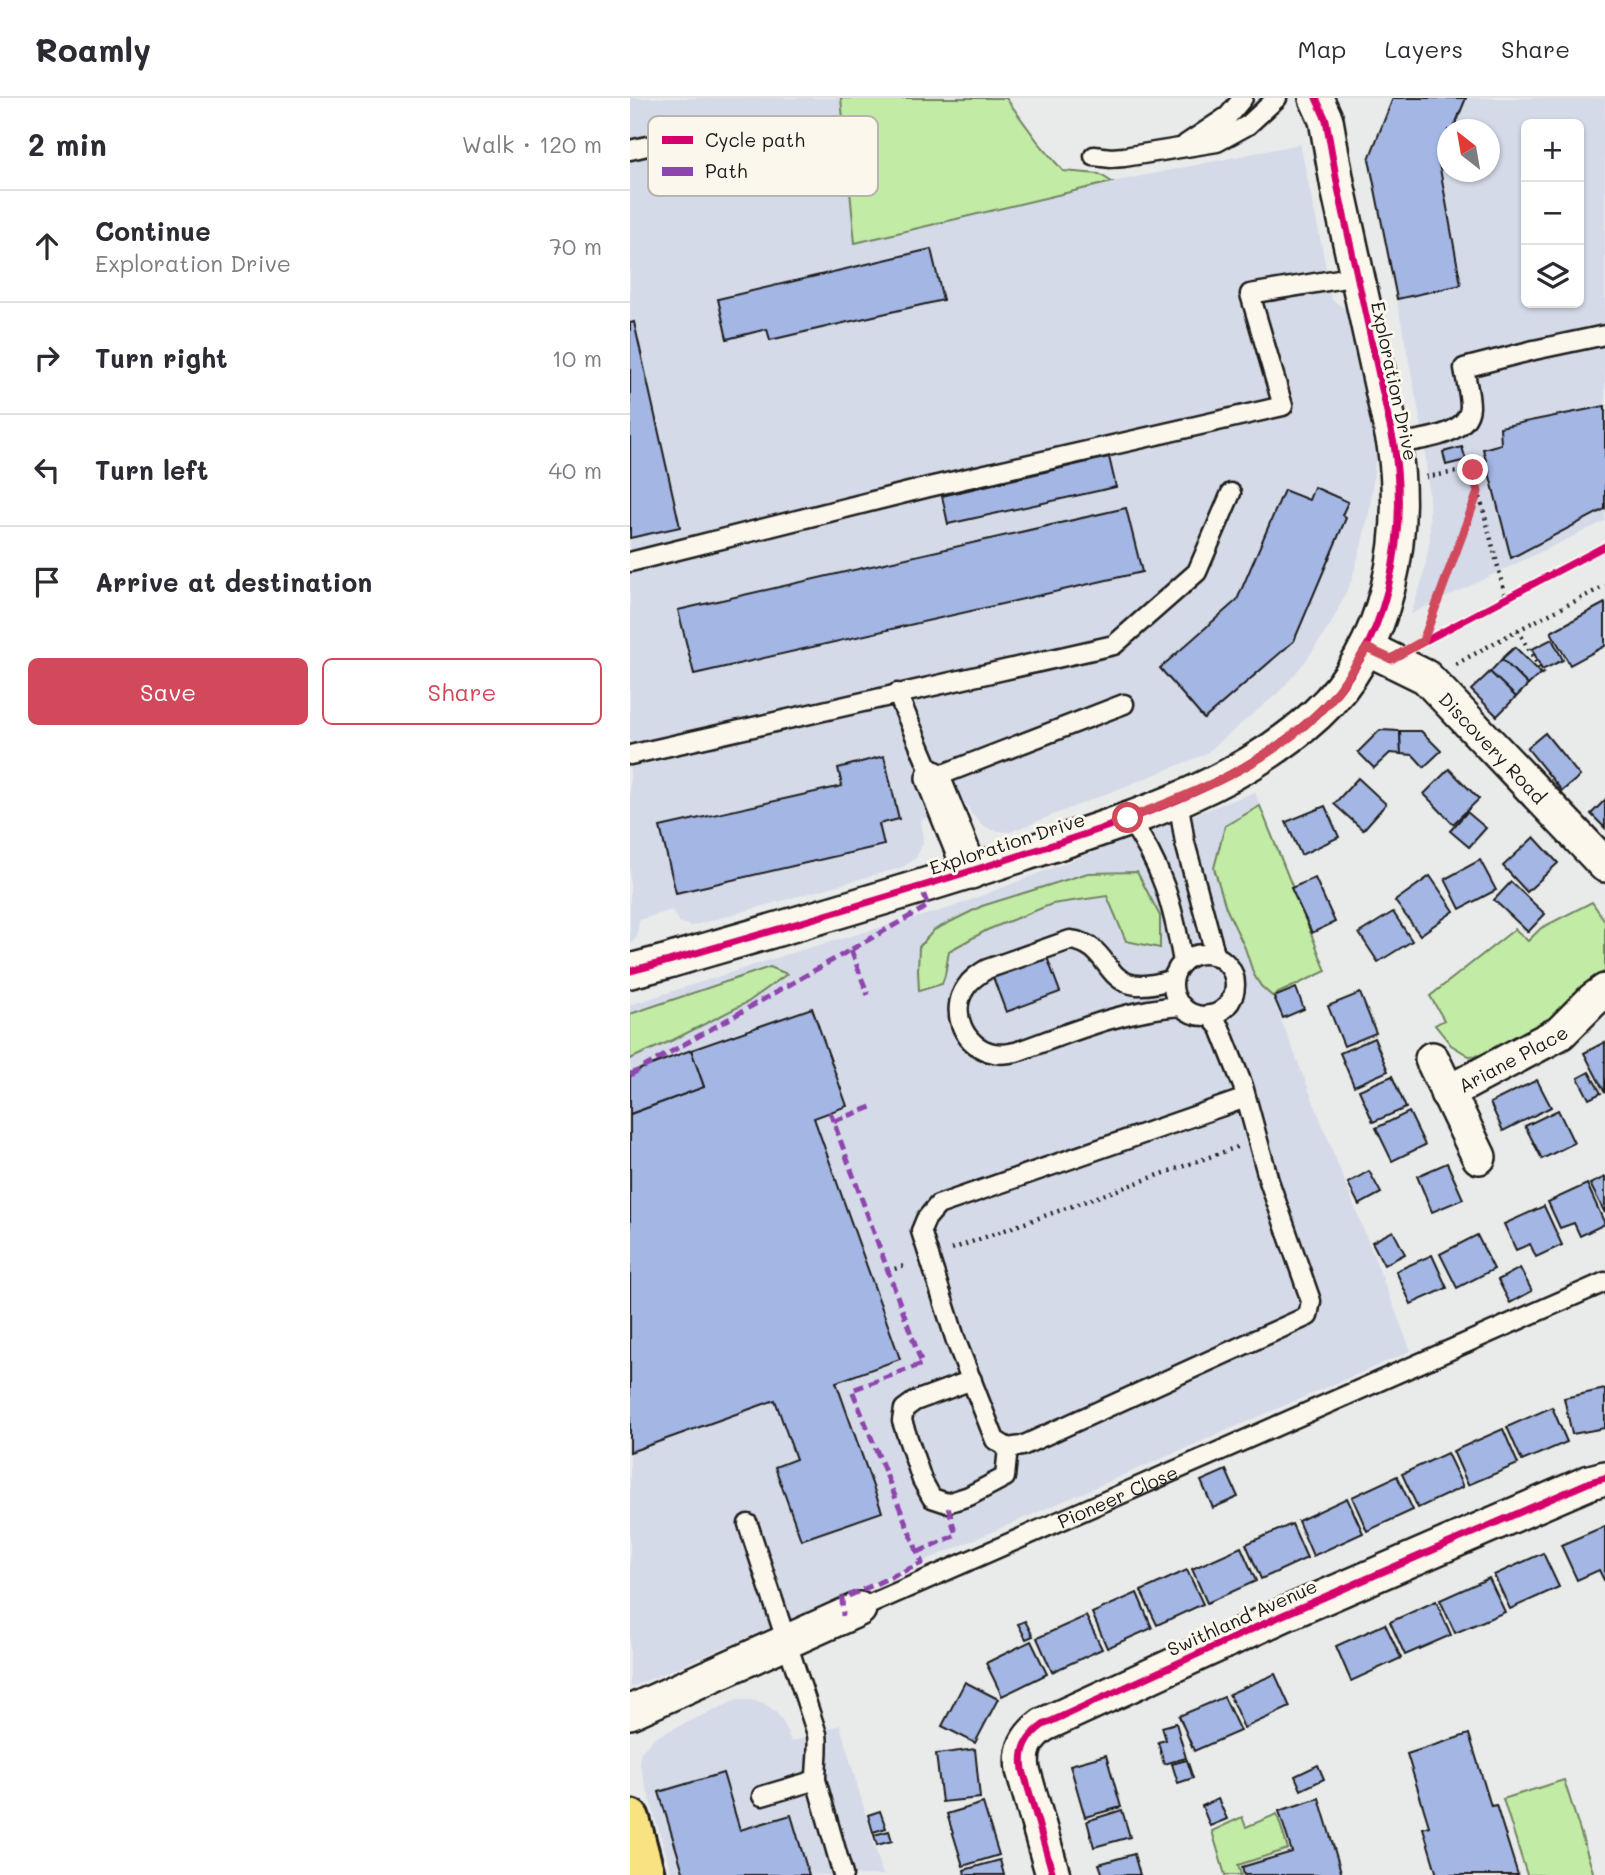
<!DOCTYPE html>
<html lang="en">
<head>
<meta charset="utf-8">
<style>
	:root { --surface:#fff; --page:#f2f2f3; --text:#2b2b33; --muted:#7c7c81; --line:#e1e1e2; --accent:#d1495b }
	body { margin:0; font-family:Mali,sans-serif; background:var(--page); color:var(--text) }
	.controls { position:absolute; right:21px; top:21px; display:grid; overflow:hidden; border-radius:10px; box-shadow:0 2px 5px #0004 }
	.controls button { width:63px; height:63px; display:grid; place-items:center; padding:0; border:0; border-bottom:2px solid var(--line); background:var(--surface); color:var(--text); font:35px sans-serif }
	.compass { position:absolute; left:807px; top:21px; width:63px; height:63px; border-radius:50%; background:var(--surface); box-shadow:0 2px 5px #0004; rotate:329deg }
	.stop { position:absolute; width:21px; height:21px; margin:-16px; border:5px solid #d1495b; border-radius:50%; background:#fff }
	.stop.end { background:#d1495b; border-color:#fff; box-shadow:0 2px 7px #0008 }
	.list { margin:0; padding:0; list-style:none }
	h2 { display:flex; justify-content:space-between; align-items:center; height:91px; margin:0; padding:0 28px; font-size:30px }
	h2 small { font-size:23px; font-weight:400; color:var(--muted) }
	.list li { display:grid; grid-template-columns:46px 1fr auto; gap:21px; align-items:center; box-sizing:border-box; height:112px; padding:0 28px; border-top:2px solid var(--line) }
	.list b { display:block; font-size:26px; white-space:nowrap }
	.list p { margin:0; font-size:23px; white-space:nowrap; color:var(--muted) }
	.list em { font-size:23px; font-style:normal; color:var(--muted) }
	.actions { display:flex; gap:14px; padding:21px 28px }
	.actions a { flex:1; padding:16px 0; border:2px solid var(--accent); border-radius:10px; text-align:center; font-size:24px; color:var(--accent) }
	.actions .main { background:var(--accent); color:#fff }
	.icon { flex:none; width:38px; height:38px; fill:none; stroke:currentColor; stroke-width:2; stroke-linecap:round; stroke-linejoin:round }
	.map { position:relative; flex:none; width:975px; height:1777px; overflow:hidden }
	header { display:flex; align-items:center; gap:42px; box-sizing:border-box; height:98px; padding:0 35px; background:var(--surface); border-bottom:2px solid var(--line) }
	header strong { font-size:33px }
	nav { display:flex; gap:38px; margin-inline-start:auto; font-size:24px }
	main { display:flex }
	aside { flex:1; background:var(--surface) }
	.map>svg:first-child { display:block }
	.built { fill:#d4dae8; fill-rule:evenodd }
	.green { fill:#c2eba6; stroke:#6f8461; stroke-width:2 }
	.building { fill:#a3b6e4; stroke:#1c1c1c; stroke-width:2 }
	.lines { fill:none; stroke-linecap:round; stroke-linejoin:round }
	.service-casing { stroke:#1c1c1c; stroke-width:23 }
	.minor-casing { stroke:#1c1c1c; stroke-width:38 }
	.primary-casing { stroke:#1c1c1c; stroke-width:44 }
	.path { stroke:#1c1c1c; stroke-width:4.5; stroke-dasharray:2 5; stroke-linecap:butt }
	.service { stroke:#fbf7ec; stroke-width:18 }
	.minor { stroke:#fbf7ec; stroke-width:33 }
	.primary { stroke:#f8e281; stroke-width:38 }
	.quiet { stroke:#8e44ad; stroke-width:5; stroke-dasharray:10 5; stroke-linecap:butt }
	.cycleway-casing { stroke:#fbf7ec; stroke-width:11 }
	.cycleway { stroke:#d6006c; stroke-width:7 }
	.route { stroke:#d1495b; stroke-width:9 }
	.labels { text-anchor:middle; dominant-baseline:central; stroke-width:6; stroke-linejoin:round; paint-order:stroke }
	.street-label { font-size:19px; fill:#1c1c1c; stroke:#fbf7ec }
	.key { fill:#fbf7ec; stroke:#b8b5ae; stroke-width:2 }
	.key-label { font-size:19px; fill:#1c1c1c }
</style>
</head>
<body>
<header>
<strong>Roamly</strong>
<nav><a>Map</a><a>Layers</a><a>Share</a></nav>
</header>
<main>
<aside>
<h2>2 min<small>Walk · 120 m</small></h2>
<ul class="list">
<li><svg class="icon" aria-label="ahead" viewBox="0 0 24 24"><path d="M12 20V5M6 11l6-6 6 6"/></svg><div><b>Continue</b><p>Exploration Drive</p></div><em>70 m</em></li>
<li><svg class="icon" aria-label="right" viewBox="0 0 24 24"><path d="M7 20v-9h11M14 6l5 5-5 5"/></svg><div><b>Turn right</b></div><em>10 m</em></li>
<li><svg class="icon" aria-label="left" viewBox="0 0 24 24"><path d="M17 20v-9H6M10 6l-5 5 5 5"/></svg><div><b>Turn left</b></div><em>40 m</em></li>
<li><svg class="icon" aria-label="arrive" viewBox="0 0 24 24"><path d="M6 21V4h12l-3 4 3 4H6"/></svg><div><b>Arrive at destination</b></div></li>
</ul>
<div class="actions"><a class="main">Save</a><a>Share</a></div>
</aside>
<div class="map">
<svg width="975" height="1777" viewBox="0 0 975 1777">
	<rect width="100%" height="100%" fill="#e9eaea"/>
	<filter id="ink" filterUnits="userSpaceOnUse"><feTurbulence type="fractalNoise" baseFrequency=".0143" numOctaves="2"/><feDisplacementMap in="SourceGraphic" scale="14" xChannelSelector="R" yChannelSelector="G"/><feConvolveMatrix kernelMatrix="1 2 1 2 8 2 1 2 1" color-interpolation-filters="sRGB"/></filter>
	<g filter="url(#ink)">
		<!-- built -->
		<g class="built">
			<polygon points="0,0 211,0 225,145 482,84 670,46 693,154 701,201 720,214 745,334 749,363 745,364 740,410 731,449 721,484 701,526 675,564 648,595 574,657 380,734 362,732 351,726 341,715 336,706 291,722 293,745 286,760 273,769 61,828 49,824 42,812 35,814 9,822 7,839 0,846"/>
			<path d="M 763,0 L 975,0 L 975,423 L 781,516 L 793,480 L 800,441 L 799,398 L 794,340 L 739,61 ZM 896,26 L 949,26 L 949,205 L 896,205 ZM 818,32 L 860,32 L 860,74 L 818,74 Z"/>
			<polygon points="625,694 696,873 642,898 781,1253 0,1590 0,907 161,855 320,810 494,742"/>
			<polygon points="107,1602 121,1602 134,1605 146,1614 154,1626 161,1644 210,1627 253,1777 42,1777 9,1664 11,1654 25,1639"/>
		</g>
		<!-- green -->
		<g class="green">
			<polygon points="211,0 376,0 408,44 433,73 469,76 482,84 225,145"/>
			<polygon points="630,708 696,873 642,898 631,888 624,877 615,850 596,810 584,770 595,728"/>
			<polygon points="507,774 530,818 530,850 496,843 477,798 422,806 357,832 319,853 315,877 312,886 289,893 288,872 289,849 304,832 352,808 458,775"/>
			<polygon points="962,804 975,823 975,873 940,899 908,933 856,957 839,958 821,947 805,927 814,922 800,898 885,831 898,843 911,830"/>
			<polygon points="140,869 157,876 118,904 43,942 0,961 0,916"/>
			<polygon points="934,1682 964,1777 897,1777 873,1701"/>
			<polygon points="647,1716 658,1751 608,1767 611,1777 595,1777 582,1733 612,1719 616,1729"/>
		</g>
		<!-- building -->
		<g class="building">
			<polygon points="763,0 836,0 823,32 818,32 818,44 809,65 831,187 767,201 739,61"/>
			<polygon points="301,151 313,202 140,242 137,231 97,241 88,201"/>
			<polygon points="4,224 50,429 0,440 0,225"/>
			<polygon points="975,308 975,411 881,460 853,351 871,346 870,329"/>
			<polygon points="832,349 836,362 816,367 813,354"/>
			<polygon points="479,359 486,389 318,426 312,398"/>
			<polygon points="684,389 718,404 712,417 716,420 664,543 574,621 530,570 607,502 654,392 679,402"/>
			<polygon points="496,410 512,474 64,576 48,512"/>
			<polygon points="975,505 975,548 940,567 921,534"/>
			<polygon points="922,541 933,562 912,572 902,551"/>
			<polygon points="885,549 911,575 898,587 872,561"/>
			<polygon points="872,561 898,587 886,599 860,574"/>
			<polygon points="860,574 886,599 867,618 841,592"/>
			<polygon points="750,632 770,633 771,656 760,655 744,670 728,654"/>
			<polygon points="770,633 791,633 811,653 794,669 783,657 771,656"/>
			<polygon points="915,635 950,678 932,693 897,650"/>
			<polygon points="254,658 269,721 249,726 254,747 46,795 30,729 212,688 208,670"/>
			<polygon points="819,671 849,701 823,726 794,696"/>
			<polygon points="728,680 756,706 733,732 704,706"/>
			<polygon points="975,702 975,730 961,716"/>
			<polygon points="695,708 709,739 671,757 656,724"/>
			<polygon points="837,714 856,730 839,749 820,733"/>
			<polygon points="904,739 928,765 897,794 873,768"/>
			<polygon points="850,762 866,792 830,811 815,781"/>
			<polygon points="800,778 824,813 790,837 765,803"/>
			<polygon points="685,780 705,824 682,835 661,790"/>
			<polygon points="881,784 915,816 898,834 864,802"/>
			<polygon points="763,814 782,843 748,864 729,835"/>
			<polygon points="411,843 430,894 376,914 357,863"/>
			<polygon points="666,890 674,911 653,920 644,899"/>
			<polygon points="730,895 746,935 714,948 698,908"/>
			<polygon points="182,910 217,1008 184,1020 270,1261 206,1284 252,1414 171,1442 145,1369 166,1361 145,1302 0,1354 0,1016 74,989 61,952"/>
			<polygon points="744,940 758,973 724,988 710,955"/>
			<polygon points="975,944 975,995 954,955"/>
			<polygon points="61,952 74,989 0,1016 0,975"/>
			<polygon points="959,974 971,995 959,1001 948,980"/>
			<polygon points="762,978 776,1010 743,1024 729,992"/>
			<polygon points="907,982 921,1009 873,1033 860,1005"/>
			<polygon points="928,1012 944,1045 912,1061 895,1028"/>
			<polygon points="779,1014 795,1047 762,1063 746,1030"/>
			<polygon points="817,1065 833,1101 802,1114 787,1078"/>
			<polygon points="739,1073 751,1095 729,1107 718,1085"/>
			<polygon points="975,1079 975,1115 960,1086"/>
			<polygon points="957,1086 975,1126 950,1138 944,1125 930,1130 918,1104"/>
			<polygon points="914,1108 932,1147 906,1159 900,1146 886,1152 874,1126"/>
			<polygon points="763,1133 775,1156 754,1167 742,1144"/>
			<polygon points="847,1137 864,1171 827,1190 810,1156"/>
			<polygon points="802,1157 817,1190 781,1206 766,1173"/>
			<polygon points="890,1170 902,1193 880,1205 868,1182"/>
			<polygon points="975,1291 975,1330 942,1336 934,1300"/>
			<polygon points="922,1309 937,1344 892,1363 877,1329"/>
			<polygon points="873,1331 888,1366 838,1387 823,1353"/>
			<polygon points="817,1355 833,1389 788,1410 772,1376"/>
			<polygon points="596,1372 608,1399 583,1410 571,1383"/>
			<polygon points="767,1378 783,1412 737,1433 722,1399"/>
			<polygon points="717,1400 733,1435 683,1458 668,1423"/>
			<polygon points="662,1426 677,1460 631,1481 616,1446"/>
			<polygon points="975,1428 975,1484 969,1472 947,1482 931,1447"/>
			<polygon points="611,1449 626,1483 577,1505 562,1471"/>
			<polygon points="913,1455 929,1489 880,1511 864,1477"/>
			<polygon points="557,1472 573,1506 527,1527 511,1493"/>
			<polygon points="859,1480 875,1514 825,1535 810,1502"/>
			<polygon points="507,1495 522,1530 477,1550 462,1515"/>
			<polygon points="806,1503 821,1537 775,1557 760,1524"/>
			<polygon points="456,1518 472,1551 422,1574 407,1540"/>
			<polygon points="395,1523 403,1538 396,1541 388,1526"/>
			<polygon points="755,1526 771,1560 721,1583 706,1548"/>
			<polygon points="401,1543 417,1576 372,1598 356,1565"/>
			<polygon points="645,1576 660,1609 614,1630 599,1596"/>
			<polygon points="335,1584 368,1601 345,1645 312,1628"/>
			<polygon points="594,1599 610,1633 564,1653 549,1618"/>
			<polygon points="546,1625 556,1660 534,1666 528,1644 536,1642 532,1629"/>
			<polygon points="839,1636 861,1708 866,1707 888,1777 807,1777 793,1730 799,1728 777,1656"/>
			<polygon points="345,1651 350,1700 312,1704 306,1656"/>
			<polygon points="476,1657 491,1709 455,1719 440,1667"/>
			<polygon points="557,1662 563,1680 548,1685 542,1666"/>
			<polygon points="688,1667 694,1681 671,1692 665,1678"/>
			<polygon points="93,1675 110,1732 161,1717 179,1777 54,1777 29,1694"/>
			<polygon points="689,1700 712,1777 614,1777 612,1769 662,1754 649,1713"/>
			<polygon points="588,1701 597,1721 580,1728 572,1708"/>
			<polygon points="353,1705 369,1757 333,1768 317,1716"/>
			<polygon points="492,1712 500,1739 464,1749 457,1723"/>
			<polygon points="250,1713 256,1730 243,1734 238,1717"/>
			<polygon points="259,1733 262,1743 247,1747 244,1737"/>
			<polygon points="504,1756 510,1777 473,1777 469,1766"/>
			<polygon points="370,1762 374,1777 335,1777 334,1772"/>
		</g>
		<g class="lines">
			<!-- service casing -->
			<g class="service-casing">
				<g id="service">
					<polyline points="556,46 598,18 613,0"/>
					<polyline points="0,52 39,43"/>
					<polyline points="464,58 481,60 494,59 587,44 618,27 647,0"/>
					<path d="M 764,346 C 786,342 838,339 840,309 C 840,297 836,282 834,270 L 904,252 L 975,237"/>
					<polyline points="0,464 299,389 653,308 620,196 727,178"/>
					<polyline points="267,595 303,680 494,606"/>
					<polyline points="0,657 484,547 567,474 601,395"/>
					<polyline points="548,701 555,745 586,859"/>
					<path d="M 498,720 C 532,766 543,808 553,864"/>
					<circle cx="574" cy="887" r="31"/>
					<path d="M 543,881 C 467,906 489,847 440,842 L 357,871 C 349,876 341,881 336,889 C 318,914 335,950 364,955 C 371,957 378,955 386,954 C 439,935 495,911 552,908"/>
					<polyline points="579,917 590,930 613,988 639,1083 681,1203 678,1218 392,1348 378,1350 365,1342 326,1243 291,1133 296,1121 308,1107 616,1000"/>
					<polyline points="342,1282 285,1303 274,1311 272,1323 292,1382 302,1400 317,1405 339,1398 375,1379 378,1350"/>
					<path d="M 118,1426 L 187,1636 C 189,1652 186,1666 186,1682 L 213,1777"/>
					<path id="s1" d="M 229,1511 L 975,1184"/>
					<polyline points="132,1698 186,1682"/>
				</g>
			</g>
			<!-- minor casing -->
			<g class="minor-casing">
				<g id="minor">
					<path id="s2" d="M 737,550 L 796,579 L 975,767"/>
					<polyline points="303,680 341,774"/>
					<path d="M 0,873 L 35,864 C 155,829 275,795 394,756 C 496,723 607,690 687,616 C 759,549 778,439 764,346 L 708,90 L 696,22 L 686,0"/>
					<polyline points="802,961 849,1059"/>
					<path id="s3" d="M 817,995 L 930,935 L 964,901 L 975,893"/>
					<polyline points="0,1614 229,1511"/>
					<path d="M 423,1777 L 393,1672 C 390,1652 396,1639 413,1627 L 653,1517 L 960,1384 L 975,1380"/>
				</g>
			</g>
			<!-- primary casing -->
			<g class="primary-casing">
				<polyline id="primary" points="0,1721 15,1777"/>
			</g>
			<!-- path -->
			<g class="path">
				<polyline points="843,372 876,500"/>
				<polyline points="796,379 857,369"/>
				<polyline points="888,532 914,578"/>
				<polyline points="793,543 848,394"/>
				<polyline points="826,566 888,532 975,488"/>
				<polyline points="322,1151 607,1049"/>
				<polyline points="258,1173 277,1167"/>
			</g>
			<!-- service -->
			<use href="#service" class="service"/>
			<!-- minor -->
			<use href="#minor" class="minor"/>
			<!-- primary -->
			<use href="#primary" class="primary"/>
			<!-- quiet -->
			<g class="quiet">
				<polyline points="221,852 238,897"/>
				<polyline points="0,977 298,808 291,789"/>
				<polyline points="200,1014 292,1266 222,1292 292,1465 212,1501 213,1518"/>
				<polyline points="204,1023 242,1009"/>
				<polyline points="288,1454 326,1437 317,1405"/>
			</g>
			<!-- cycleway casing -->
			<g class="cycleway-casing">
				<g id="cycleway">
					<polyline points="761,561 975,448"/>
					<path d="M 0,873 L 35,864 C 155,829 275,795 394,756 C 496,723 607,690 687,616 C 759,549 778,439 764,346 L 708,90 L 696,22 L 686,0"/>
					<path d="M 423,1777 L 393,1672 C 390,1652 396,1639 413,1627 L 653,1517 L 960,1384 L 975,1380"/>
				</g>
			</g>
			<!-- cycleway -->
			<use href="#cycleway" class="cycleway"/>
		</g>
	</g>
	<g class="lines" filter="url(#ink)">
		<!-- route -->
		<path class="route" d="M 498,720 C 566,695 636,666 689,614 C 708,596 722,572 737,550 L 761,561 L 793,543 L 848,394 L 843,372"/>
	</g>
	<g class="labels">
		<!-- street labels -->
		<g class="street-label">
			<text transform="translate(765 283) rotate(78)">Exploration Drive</text>
			<text stroke="none"><textPath href="#s2" startOffset="163">Discovery Road</textPath></text>
			<text transform="translate(377 745) rotate(-18)">Exploration Drive</text>
			<text stroke="none"><textPath href="#s3" startOffset="74">Ariane Place</textPath></text>
			<text stroke="none"><textPath href="#s1" startOffset="282">Pioneer Close</textPath></text>
			<text transform="translate(612 1519) rotate(-24)">Swithland Avenue</text>
		</g>
	</g>
	<!-- legend -->
	<rect x="18" y="18" width="230" height="80" rx="10" class="key"/>
	<rect x="32" y="38" width="31" height="8" fill="#d6006c"/>
	<rect x="32" y="69" width="31" height="9" fill="#8e44ad"/>
	<g class="key-label">
		<text x="75" y="49">Cycle path</text>
		<text x="75" y="80">Path</text>
	</g>
</svg>
<div class="controls">
<button>+</button>
<button>−</button>
<button><svg class="icon" aria-label="layers" viewBox="0 0 24 24"><path d="M12 4l9 5-9 5-9-5zM3 14l9 5 9-5"/></svg></button>
</div>
<svg class="compass" viewBox="-18 -18 36 36"><path d="M0-13l5 13h-10z" fill="#e53935"/><path d="M0 13l5-13h-10z" fill="#7c7c81"/></svg>
<div class="stop" style="left:498px;top:720px"></div>
<div class="stop end" style="left:843px;top:372px"></div>
</div>
</main>
</body>
</html>
